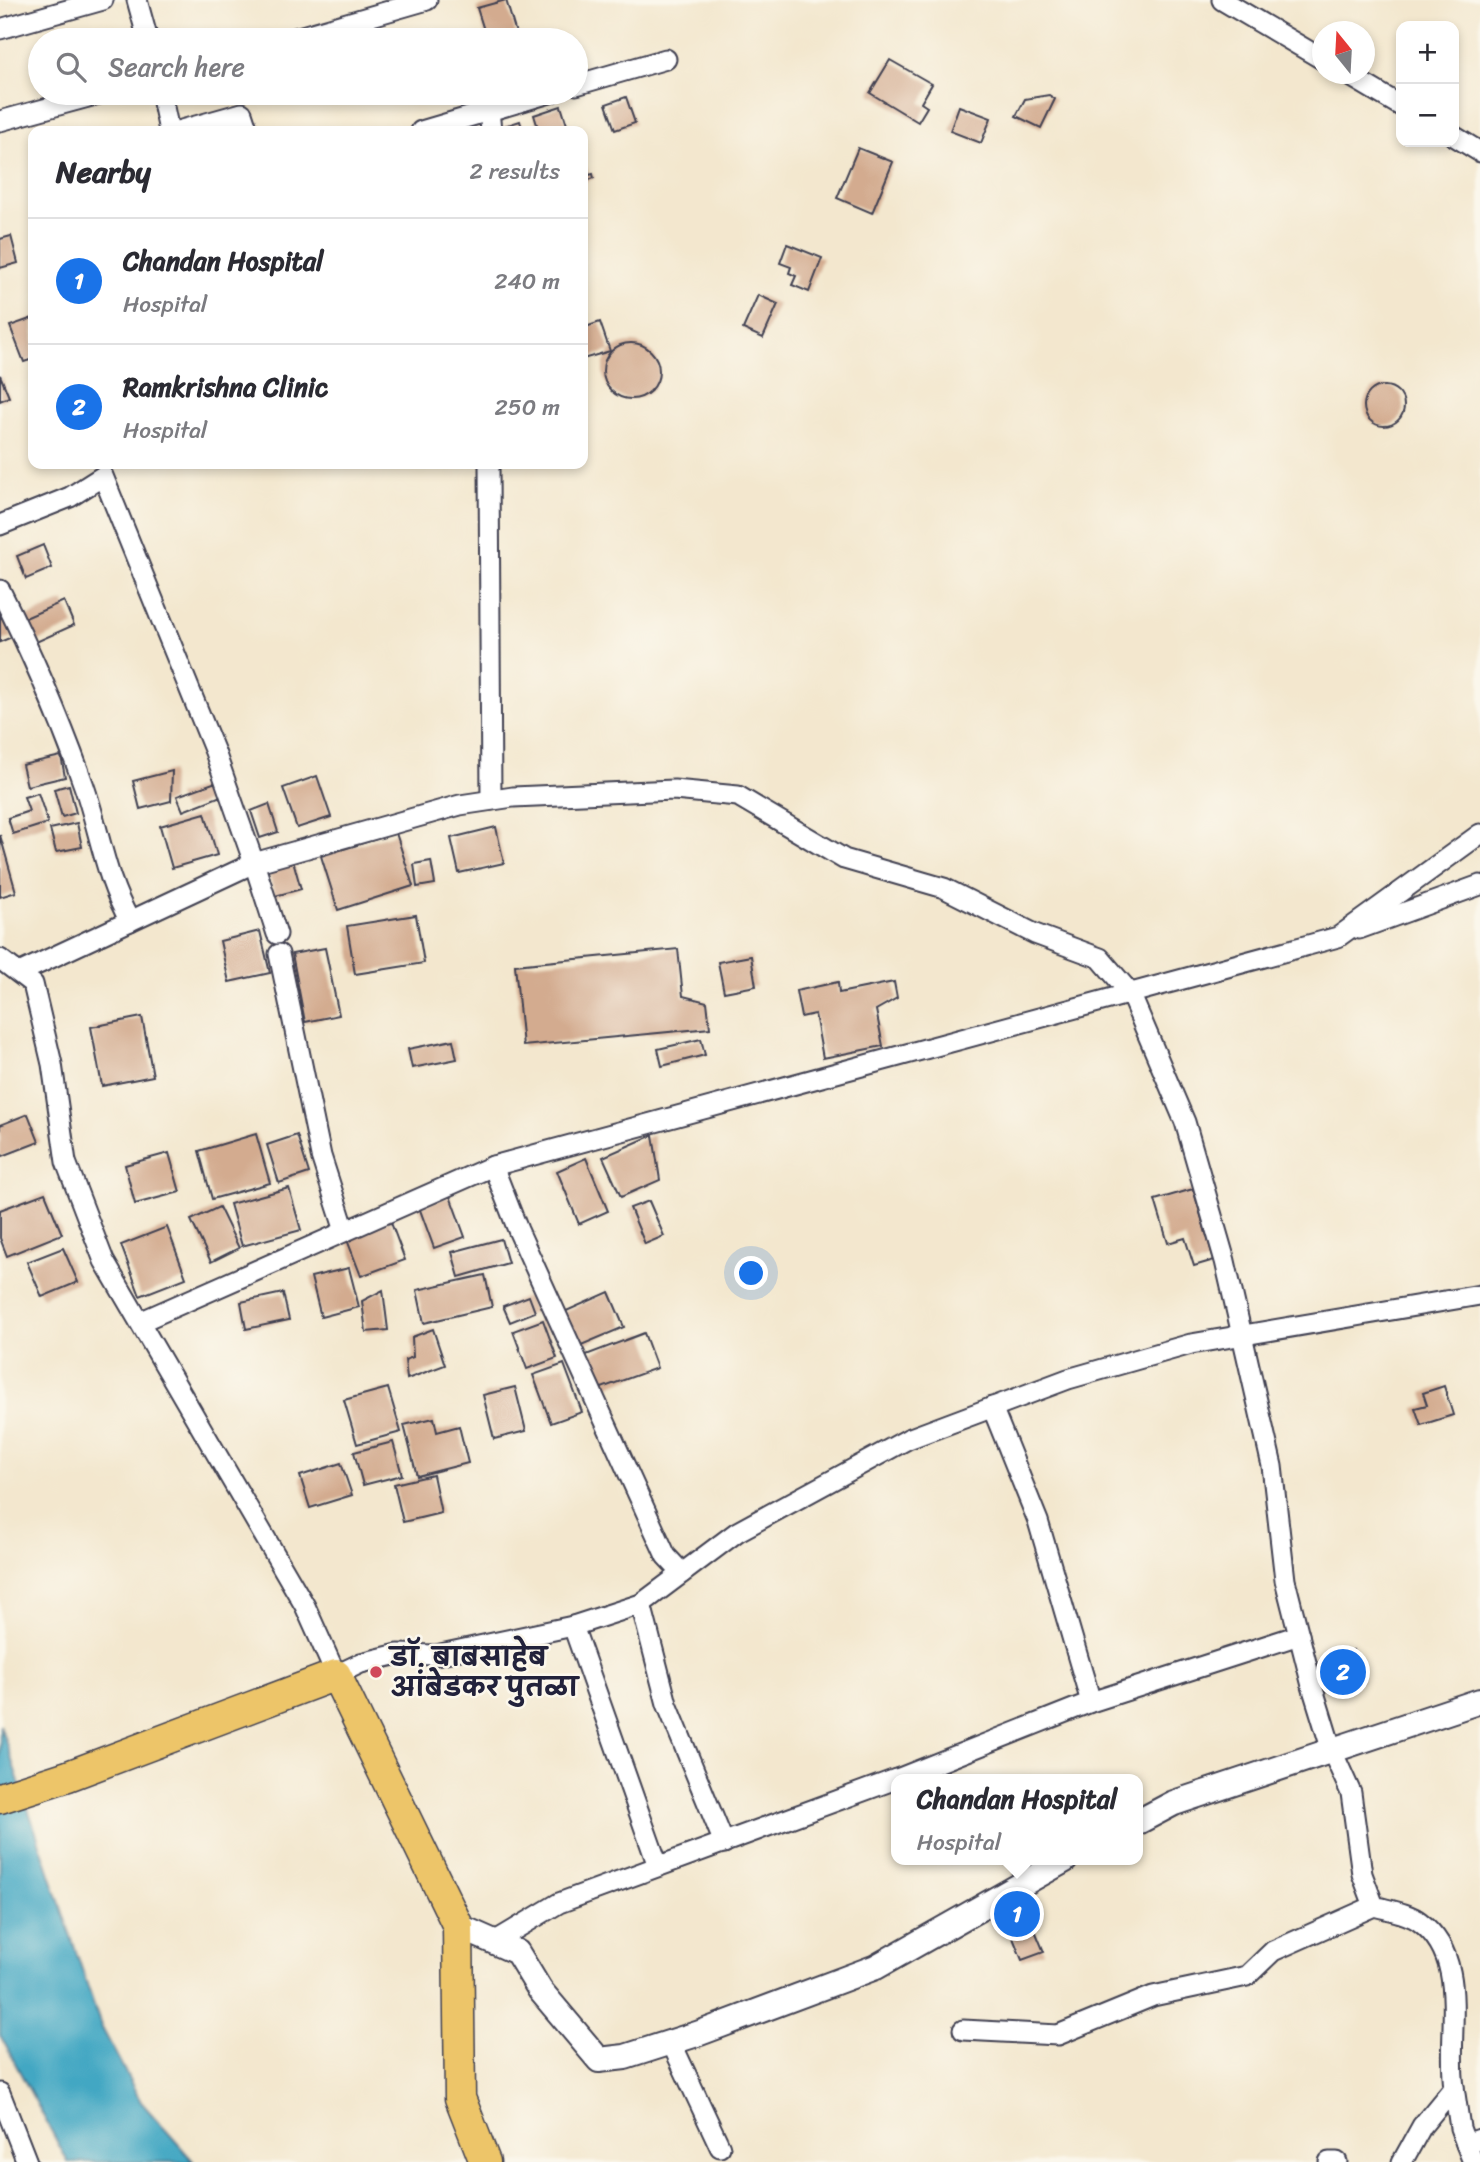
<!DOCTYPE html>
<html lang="en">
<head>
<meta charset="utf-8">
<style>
	:root { --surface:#fff; --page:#f2f2f3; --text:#2b2b33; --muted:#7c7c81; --line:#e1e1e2; --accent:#1a73e8 }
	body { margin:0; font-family:Sriracha,"Playpen Sans Deva",sans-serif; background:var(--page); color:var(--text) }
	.controls { position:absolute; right:21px; top:21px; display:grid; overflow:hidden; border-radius:14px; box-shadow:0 4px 10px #0003 }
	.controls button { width:63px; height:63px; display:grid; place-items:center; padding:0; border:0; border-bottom:2px solid var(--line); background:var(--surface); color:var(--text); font:35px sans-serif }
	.compass { position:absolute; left:1312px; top:21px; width:63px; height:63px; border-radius:50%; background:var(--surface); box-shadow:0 4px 10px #0003; rotate:342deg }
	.you { position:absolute; left:752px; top:1274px; width:24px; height:24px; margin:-18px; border:5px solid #fff; border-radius:50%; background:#1a73e8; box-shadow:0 0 0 10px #1a73e833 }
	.badge { display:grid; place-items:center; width:46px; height:46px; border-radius:50%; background:var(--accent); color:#fff; font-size:23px; font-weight:700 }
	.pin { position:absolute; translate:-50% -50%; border:4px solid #fff; box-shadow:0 2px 7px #0006 }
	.popup { position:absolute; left:891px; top:1774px; width:252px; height:91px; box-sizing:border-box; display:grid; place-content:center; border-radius:14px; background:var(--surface); filter:drop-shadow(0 2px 5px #0005); font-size:23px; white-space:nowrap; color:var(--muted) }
	.popup b { font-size:26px; color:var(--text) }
	.popup::after { content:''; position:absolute; left:50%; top:100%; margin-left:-14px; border:14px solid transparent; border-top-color:var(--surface) }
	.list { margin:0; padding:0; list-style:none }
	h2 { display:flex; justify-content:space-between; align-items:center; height:91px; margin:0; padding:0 28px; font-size:30px }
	h2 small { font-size:23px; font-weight:400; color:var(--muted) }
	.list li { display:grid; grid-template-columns:46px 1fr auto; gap:21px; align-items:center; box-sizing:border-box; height:126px; padding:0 28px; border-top:2px solid var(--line) }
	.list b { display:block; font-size:26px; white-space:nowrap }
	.list p { margin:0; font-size:23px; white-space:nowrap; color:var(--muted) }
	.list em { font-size:23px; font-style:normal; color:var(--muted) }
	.icon { flex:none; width:38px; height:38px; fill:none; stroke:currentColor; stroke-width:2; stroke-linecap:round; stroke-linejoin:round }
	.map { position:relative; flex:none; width:1480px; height:2162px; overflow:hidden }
	.search { position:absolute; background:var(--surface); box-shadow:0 4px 10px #0003; left:28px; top:28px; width:560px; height:77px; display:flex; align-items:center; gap:18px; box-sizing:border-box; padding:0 24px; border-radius:38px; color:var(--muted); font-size:26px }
	.panel { position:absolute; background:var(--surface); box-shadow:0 4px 10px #0003; left:28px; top:126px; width:560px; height:343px; border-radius:14px }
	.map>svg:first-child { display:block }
	.water { fill:#43a7c3; stroke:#32647f; stroke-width:2 }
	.building { fill:#d3ab8f }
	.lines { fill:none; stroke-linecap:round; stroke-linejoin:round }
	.minor-casing { stroke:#414051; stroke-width:23 }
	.tertiary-casing { stroke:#414051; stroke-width:28 }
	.primary-casing { stroke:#414051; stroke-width:33 }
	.minor { stroke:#fff; stroke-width:19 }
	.tertiary { stroke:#fff; stroke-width:24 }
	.primary { stroke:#edc569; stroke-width:30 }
	.poi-dot { fill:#d1495b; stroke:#fbf7ec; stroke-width:2.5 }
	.labels { text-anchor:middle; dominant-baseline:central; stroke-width:5; stroke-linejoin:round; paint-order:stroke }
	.poi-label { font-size:26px; font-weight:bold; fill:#22223b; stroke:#fbf7ec; text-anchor:start }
</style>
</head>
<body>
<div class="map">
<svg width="1480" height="2162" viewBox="0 0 1480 2162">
	<rect width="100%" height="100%" fill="#fbf7ec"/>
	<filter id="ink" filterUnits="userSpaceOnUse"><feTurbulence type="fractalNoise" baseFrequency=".0143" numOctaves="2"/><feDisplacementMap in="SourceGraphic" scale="14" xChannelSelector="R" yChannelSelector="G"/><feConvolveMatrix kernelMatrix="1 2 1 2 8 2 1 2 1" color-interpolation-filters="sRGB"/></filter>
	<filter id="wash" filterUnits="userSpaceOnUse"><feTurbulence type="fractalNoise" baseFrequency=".00686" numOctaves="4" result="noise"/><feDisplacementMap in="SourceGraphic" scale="28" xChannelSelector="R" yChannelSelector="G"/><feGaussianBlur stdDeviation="1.57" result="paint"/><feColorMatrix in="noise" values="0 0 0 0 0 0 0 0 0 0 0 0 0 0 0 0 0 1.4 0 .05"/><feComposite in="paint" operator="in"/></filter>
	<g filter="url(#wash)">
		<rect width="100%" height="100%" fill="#f3e7ce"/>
		<!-- water -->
		<polygon class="water" points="0,1725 101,2026 141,2102 194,2162 68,2162 0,2035"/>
		<g id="blocks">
			<!-- building -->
			<g class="building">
				<polygon points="506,0 518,40 487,40 477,8"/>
				<polygon points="890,60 932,84 921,103 927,107 918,122 870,93"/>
				<polygon points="1049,95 1055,99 1041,128 1016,116 1025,99"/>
				<polygon points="626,97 635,123 615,130 606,104"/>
				<polygon points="561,106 568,128 539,131 534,115"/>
				<polygon points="959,106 991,118 981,143 950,131"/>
				<polygon points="520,121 523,131 489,131"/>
				<polygon points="858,148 893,162 872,213 837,198"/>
				<polygon points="583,158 589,175 593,174 594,178 583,182"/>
				<polygon points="11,236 18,263 0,268 0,239"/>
				<polygon points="787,244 822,258 809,292 792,285 796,276 789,273 791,267 780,263"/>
				<polygon points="758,295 778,304 763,338 743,329"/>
				<polygon points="33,318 33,359 24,362 10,326"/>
				<polygon points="600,322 610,351 583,359 583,328"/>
				<circle cx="631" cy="371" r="28"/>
				<polygon points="0,375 9,397 0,401"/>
				<circle cx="1384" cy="406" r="20"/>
				<polygon points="43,545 52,568 26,579 17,556"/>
				<polygon points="64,601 74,625 34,643 23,619"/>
				<polygon points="3,614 12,637 0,642 0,616"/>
				<polygon points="61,756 65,777 27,786 22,765"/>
				<polygon points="172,771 171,801 140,809 133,781"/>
				<polygon points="317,776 331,817 297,828 283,788"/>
				<polygon points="216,782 221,796 183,811 177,796"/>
				<polygon points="69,785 76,813 62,817 54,789"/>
				<polygon points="38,793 48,823 13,834 8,818 29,811 24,797"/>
				<polygon points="269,804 278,832 260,838 251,811"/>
				<polygon points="205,813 217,855 172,868 160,826"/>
				<polygon points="77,823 82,847 56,852 50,829"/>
				<polygon points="496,827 504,863 459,873 451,838"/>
				<polygon points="396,833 413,886 338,910 321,856"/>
				<polygon points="0,835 16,892 0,897"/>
				<polygon points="292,857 301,889 275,896 266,865"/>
				<polygon points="431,861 435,884 417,887 414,864"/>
				<polygon points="416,915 424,963 355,974 347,926"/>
				<polygon points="260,931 270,973 229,982 220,941"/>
				<polygon points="325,948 339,1015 305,1022 292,954"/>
				<polygon points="678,949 683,996 707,1002 710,1028 523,1046 515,965"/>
				<polygon points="751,956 756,986 724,992 718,962"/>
				<polygon points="838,982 839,993 894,982 897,998 876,1010 883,1046 823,1058 815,1014 801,1017 796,991"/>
				<polygon points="142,1017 153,1076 102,1086 91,1027"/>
				<polygon points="701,1039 705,1055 662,1066 658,1049"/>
				<polygon points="453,1040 457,1059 412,1068 408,1049"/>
				<polygon points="28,1114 39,1142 0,1157 0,1125"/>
				<polygon points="256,1134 270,1183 212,1199 199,1151"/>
				<polygon points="297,1135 309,1173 279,1183 267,1145"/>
				<polygon points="653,1135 660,1180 621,1197 603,1157"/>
				<polygon points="169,1153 180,1192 135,1204 125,1165"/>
				<polygon points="586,1158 608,1211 579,1224 557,1171"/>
				<polygon points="289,1188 301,1230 242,1246 230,1204"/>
				<polygon points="1193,1189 1214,1260 1194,1266 1185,1238 1168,1243 1155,1200"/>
				<polygon points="45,1193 62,1234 7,1256 0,1238 0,1210"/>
				<polygon points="450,1196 465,1237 434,1248 419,1207"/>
				<polygon points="649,1201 664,1236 645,1244 630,1208"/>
				<polygon points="219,1207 239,1248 211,1262 191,1220"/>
				<polygon points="390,1220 405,1260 361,1276 346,1237"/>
				<polygon points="167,1227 186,1278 140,1296 121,1245"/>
				<polygon points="501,1239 508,1263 459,1277 452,1252"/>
				<polygon points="63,1248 78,1282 42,1297 27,1262"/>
				<polygon points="349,1268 359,1307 321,1317 311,1277"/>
				<polygon points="485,1275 492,1307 424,1323 417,1290"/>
				<polygon points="383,1290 388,1330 366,1332 362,1301"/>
				<polygon points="609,1292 624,1327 579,1346 564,1312"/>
				<polygon points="283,1293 289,1320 246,1329 241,1302"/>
				<polygon points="529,1296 535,1312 510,1322 503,1306"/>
				<polygon points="543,1320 557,1358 527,1369 513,1331"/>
				<polygon points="433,1329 445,1365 407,1379 405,1360 413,1357 412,1337"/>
				<polygon points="644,1333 657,1368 599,1389 586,1355"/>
				<polygon points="564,1364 582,1412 551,1423 533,1375"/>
				<polygon points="1444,1386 1453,1415 1421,1425 1415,1408 1427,1405 1423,1393"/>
				<polygon points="515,1387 526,1431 494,1439 483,1395"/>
				<polygon points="388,1388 401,1432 357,1444 344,1400"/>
				<polygon points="434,1418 437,1432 459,1426 468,1463 417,1476 404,1425"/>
				<polygon points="393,1442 402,1475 363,1485 354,1452"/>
				<polygon points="341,1463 352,1495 310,1508 300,1476"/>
				<polygon points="433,1475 441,1513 403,1522 394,1484"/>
				<polygon points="1353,1650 1362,1680 1332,1689 1323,1659"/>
				<polygon points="1021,1897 1044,1952 1022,1960 1000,1906"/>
			</g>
		</g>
	</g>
	<g filter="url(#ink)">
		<use href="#blocks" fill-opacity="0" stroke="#414051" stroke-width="2"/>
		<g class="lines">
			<!-- minor casing -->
			<g class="minor-casing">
				<g id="minor">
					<polyline points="137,0 148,40"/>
					<polyline points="1222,0 1322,59"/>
					<polyline points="0,29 103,0"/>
					<polyline points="288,40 427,0"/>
					<polyline points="1347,74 1401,106"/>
					<polyline points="576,85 666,59"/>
					<polyline points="161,93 169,131"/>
					<polyline points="489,110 491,131"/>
					<polyline points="0,121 103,93"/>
					<polyline points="178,131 242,113 248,131"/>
					<polyline points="421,131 550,93"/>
					<polyline points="1454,136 1480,152"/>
					<polyline points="489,464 491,800"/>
					<polyline points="0,525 70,497 103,476 215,752 254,863 19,973"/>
					<path d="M 0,590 C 32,654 60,718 84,786 C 100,832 105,878 130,921"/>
					<polyline points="1359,929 1480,885"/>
					<path d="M 277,934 L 254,863 L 460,805 L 513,797 L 674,790 L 738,796 L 844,859 L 944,888 L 1035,934 L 1100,958 L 1130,993 L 1185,1122 L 1225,1261 L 1272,1466 L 1285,1580 L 1312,1686 L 1332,1751 L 1351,1793 L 1362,1874 L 1374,1906 C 1388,1910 1409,1913 1420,1922 C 1471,1960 1446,2034 1454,2087"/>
					<polyline points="279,954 321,1156 345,1231"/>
					<polyline points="0,959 33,984 52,1064 66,1162 104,1261 305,1606 336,1675 361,1663 398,1654 436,1655 573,1626 641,1604 737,1532 908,1439 1068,1379 1191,1344 1480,1295"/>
					<polyline points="493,1166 518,1230 666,1556 682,1573"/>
					<polyline points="142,1321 493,1166 1338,937 1480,834"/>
					<polyline points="992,1407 1038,1521 1091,1702"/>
					<polyline points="641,1604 667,1704 724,1843"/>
					<polyline points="573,1626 658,1866"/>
					<polyline points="897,1779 1091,1702 1299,1635"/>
					<polyline points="494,1942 559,1903 896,1779"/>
					<polyline points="963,2030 1058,2035 1153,1996 1247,1976 1273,1951 1374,1906"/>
					<polyline points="671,2042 720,2147"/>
					<polyline points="0,2093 27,2162"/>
					<polyline points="1466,2144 1473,2162"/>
					<polyline points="1329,2162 1337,2162"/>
					<polyline points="1402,2162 1422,2126 1454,2087 1460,2128 1466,2144 1480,2139"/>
				</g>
			</g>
			<!-- tertiary casing -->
			<g class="tertiary-casing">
				<g id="tertiary">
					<polyline points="1138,1822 1174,1803 1480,1701"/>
					<polyline points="458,1926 517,1952 540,1990 599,2060 625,2057 700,2033 876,1967 1065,1860"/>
				</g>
			</g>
			<!-- primary casing -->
			<g class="primary-casing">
				<polyline id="primary" points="0,1798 68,1776 336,1675 458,1926 460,2098 485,2162"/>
			</g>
			<!-- minor -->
			<use href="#minor" class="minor"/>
			<!-- tertiary -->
			<use href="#tertiary" class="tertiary"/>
			<!-- primary -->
			<use href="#primary" class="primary"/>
		</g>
	</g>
	<!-- markers -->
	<circle class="poi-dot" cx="376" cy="1672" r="7"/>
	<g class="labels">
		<!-- poi labels -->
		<g class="poi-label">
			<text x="390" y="1657">डॉ. बाबसाहेब<tspan x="390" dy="30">आंबेडकर पुतळा</tspan></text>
		</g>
	</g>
</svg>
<div class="controls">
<button>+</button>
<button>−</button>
</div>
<svg class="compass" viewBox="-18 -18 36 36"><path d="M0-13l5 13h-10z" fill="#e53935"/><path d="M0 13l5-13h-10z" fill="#7c7c81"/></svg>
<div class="you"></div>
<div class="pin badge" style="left:1017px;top:1914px">1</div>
<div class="popup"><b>Chandan Hospital</b>Hospital</div>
<div class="pin badge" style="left:1343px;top:1672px">2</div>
<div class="search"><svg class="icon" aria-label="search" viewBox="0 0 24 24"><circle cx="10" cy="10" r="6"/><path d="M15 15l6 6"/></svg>Search here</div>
<section class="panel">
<h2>Nearby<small>2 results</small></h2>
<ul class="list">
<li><span class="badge">1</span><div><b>Chandan Hospital</b><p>Hospital</p></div><em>240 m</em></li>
<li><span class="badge">2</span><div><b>Ramkrishna Clinic</b><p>Hospital</p></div><em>250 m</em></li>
</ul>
</section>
</div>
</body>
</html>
